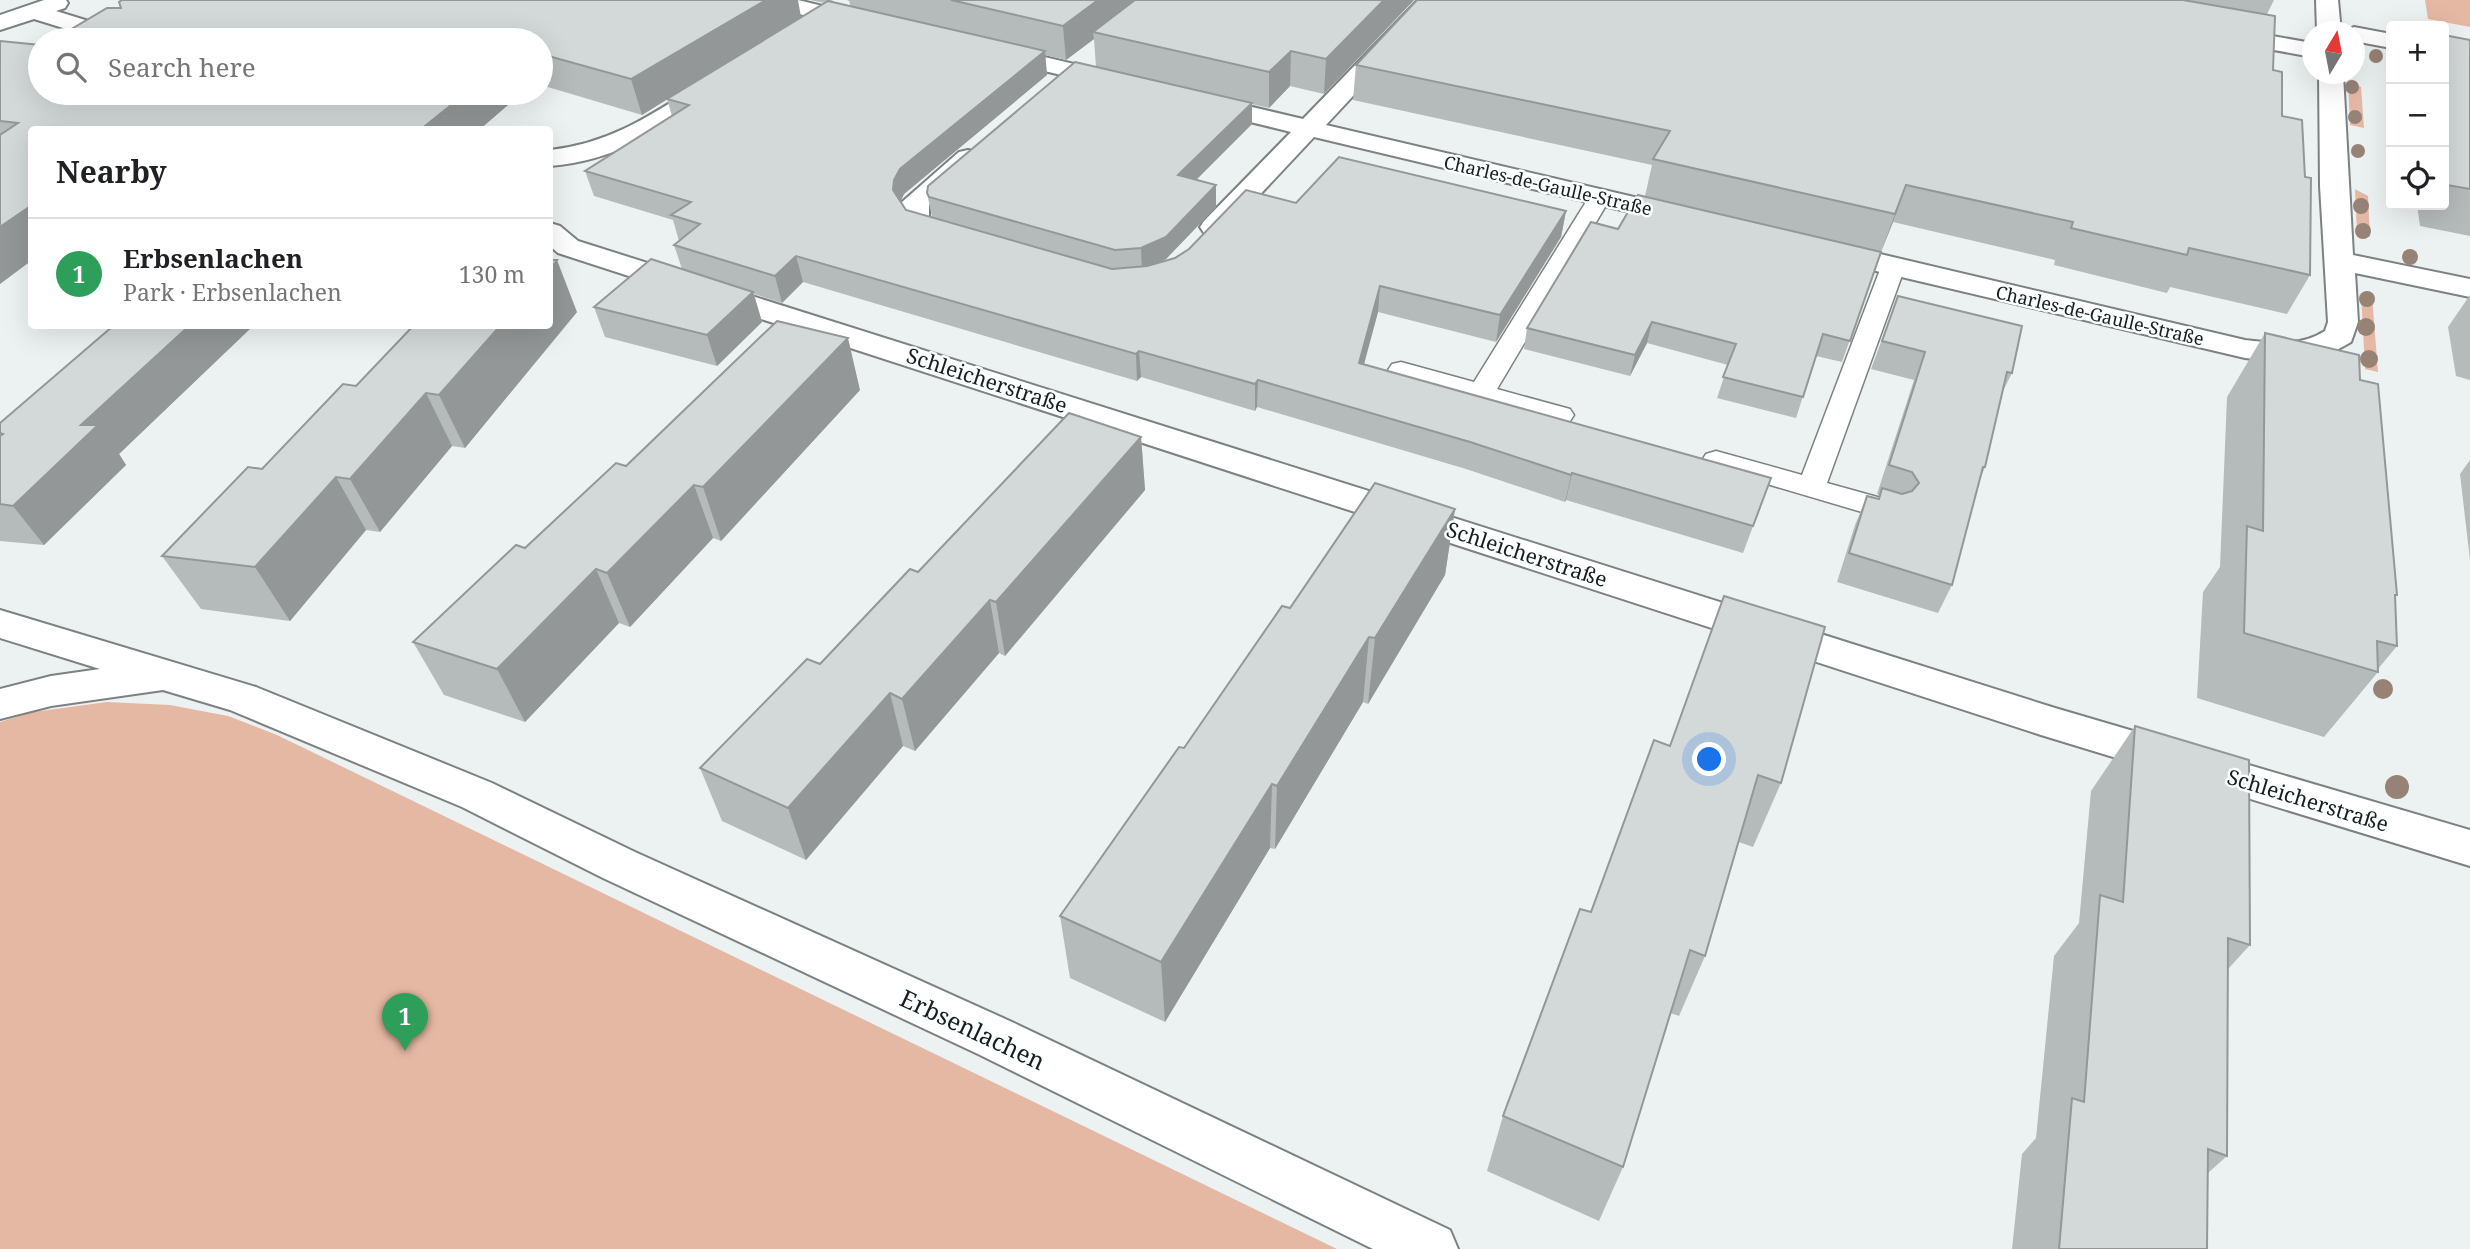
<!DOCTYPE html>
<html lang="en">
<head>
<meta charset="utf-8">
<style>
	:root { --surface:#fff; --page:#f2f2f2; --text:#202124; --muted:#757577; --line:#e0e0e0; --accent:#0f766e }
	body { margin:0; font-family:"Noto Serif",serif; background:var(--page); color:var(--text) }
	.controls { position:absolute; right:21px; top:21px; display:grid; overflow:hidden; border-radius:7px; box-shadow:0 7px 28px #0002 }
	.controls button { width:63px; height:63px; display:grid; place-items:center; padding:0; border:0; border-bottom:2px solid var(--line); background:var(--surface); color:var(--text); font:35px sans-serif }
	.compass { position:absolute; left:2302px; top:21px; width:63px; height:63px; border-radius:50%; background:var(--surface); box-shadow:0 7px 28px #0002; rotate:10deg }
	.you { position:absolute; left:1710px; top:760px; width:24px; height:24px; margin:-18px; border:5px solid #fff; border-radius:50%; background:#1a73e8; box-shadow:0 0 0 10px #1a73e833 }
	.badge { display:grid; place-items:center; width:46px; height:46px; border-radius:50%; background:var(--accent); color:#fff; font-size:23px; font-weight:700 }
	.pin { position:absolute; translate:-50% -58px; filter:drop-shadow(0 2px 4px #0008) }
	.pin::after { content:''; position:absolute; top:37px; width:24px; height:21px; background:inherit; clip-path:polygon(0 0,100% 0,50% 100%) }
	.list { margin:0; padding:0; list-style:none }
	h2 { display:flex; justify-content:space-between; align-items:center; height:91px; margin:0; padding:0 28px; font-size:30px }
	h2 small { font-size:23px; font-weight:400; color:var(--muted) }
	.list li { display:grid; grid-template-columns:46px 1fr auto; gap:21px; align-items:center; box-sizing:border-box; height:112px; padding:0 28px; border-top:2px solid var(--line) }
	.list b { display:block; font-size:26px; white-space:nowrap }
	.list p { margin:0; font-size:23px; white-space:nowrap; color:var(--muted) }
	.list em { font-size:23px; font-style:normal; color:var(--muted) }
	.icon { flex:none; width:38px; height:38px; fill:none; stroke:currentColor; stroke-width:2; stroke-linecap:round; stroke-linejoin:round }
	.map { position:relative; flex:none; width:2470px; height:1249px; overflow:hidden }
	.search { position:absolute; background:var(--surface); box-shadow:0 7px 28px #0002; left:28px; top:28px; width:525px; height:77px; display:flex; align-items:center; gap:18px; box-sizing:border-box; padding:0 24px; border-radius:38px; color:var(--muted); font-size:26px }
	.panel { position:absolute; background:var(--surface); box-shadow:0 7px 28px #0002; left:28px; top:126px; width:525px; height:203px; border-radius:7px }
	.map>svg:first-child { display:block }
	.green { fill:#e5b8a4 }
	.lines { fill:none; stroke-linecap:round; stroke-linejoin:round }
	.service-casing { stroke:#7c8181; stroke-width:3 }
	.minor-casing { stroke:#7c8181; stroke-width:4 }
	.service { fill:#fff; fill-rule:evenodd }
	.minor { fill:#fff; fill-rule:evenodd }
	.tree { fill:#978276 }
	.wall { fill:#b5babb; fill-rule:evenodd }
	.shaded-wall { fill:#949798 }
	.building { fill:#d3d8d9; stroke:#949798; stroke-width:2 }
	.labels { text-anchor:middle; dominant-baseline:central; stroke-width:5; stroke-linejoin:round; paint-order:stroke }
	.far-street-label { font-size:18px; fill:#1b1d1d; stroke:#faffff }
	.street-label { font-size:21px; fill:#1b1d1d; stroke:#faffff }
	.near-street-label { font-size:24px; fill:#1b1d1d; stroke:#faffff }
</style>
</head>
<body>
<div class="map">
<svg width="2470" height="1249" viewBox="0 0 2470 1249">
	<rect width="100%" height="100%" fill="#ecf2f2"/>
	<!-- green -->
	<g class="green">
		<polygon points="2425,0 2470,0 2470,27 2428,19"/>
		<polygon points="2348,80 2361,87 2364,128 2350,125"/>
		<polygon points="2355,189 2368,196 2370,237 2357,235"/>
		<polygon points="2361,293 2372,296 2378,372 2365,369"/>
		<polygon points="107,702 170,705 228,716 277,735 1337,1249 0,1249 0,722 33,712"/>
	</g>
	<g class="lines">
		<!-- service casing -->
		<g class="service-casing">
			<g id="service">
				<polygon points="1600,190 1608,192 1611,197 1497,389 1570,409 1574,415 1570,421 1560,423 1392,376 1388,370 1392,364 1401,362 1474,382 1589,197 1592,192"/>
				<polygon points="1893,260 1902,262 1905,267 1827,483 1899,503 1904,510 1899,517 1889,520 1706,466 1702,460 1706,454 1716,451 1802,475 1881,267 1884,262"/>
			</g>
		</g>
		<!-- minor casing -->
		<g class="minor-casing">
			<g id="minor">
				<polygon points="44,0 66,0 68,3 65,8 56,11 134,35 138,40 102,40 34,19 0,30 0,15"/>
				<polygon points="759,0 798,0 872,18 876,23 872,28 864,30 762,5"/>
				<polygon points="1418,0 1442,0 1326,125 1694,211 1698,217 1694,223 1684,225 1314,137 1224,233 1214,236 1204,233 1200,227 1204,221 1291,132 1193,108 1189,103 1193,98 1202,95 1303,119"/>
				<polygon points="2316,0 2338,0 2341,32 2317,32"/>
				<polygon points="2222,27 2312,43 2312,57 2214,39 2210,34 2214,29"/>
				<polygon points="2354,27 2391,34 2391,48 2354,41 2354,32 2344,32"/>
				<polygon points="994,45 1125,76 1128,81 1125,86 1116,88 985,57 982,52 985,47"/>
				<path d="M 2319,74 L 2343,74 L 2353,255 L 2470,279 L 2470,297 L 2355,273 L 2358,322 L 2351,342 C 2318,363 2283,363 2245,358 L 1825,259 L 1815,256 L 1810,250 L 1815,244 L 1825,241 L 2245,340 C 2273,343 2300,347 2325,331 L 2328,322 L 2320,186 Z"/>
				<path d="M 715,78 L 724,80 L 727,85 L 724,90 C 669,127 617,161 550,166 L 550,150 C 613,143 654,113 706,80 Z"/>
				<path d="M 968,150 L 977,152 L 981,158 L 929,205 L 929,217 C 941,227 960,226 968,238 L 964,244 C 941,250 913,237 901,217 L 902,202 L 959,152 Z"/>
				<polygon points="550,223 560,226 578,241 2055,708 2470,830 2470,866 2041,735 558,253 550,246"/>
				<polygon points="0,610 256,687 492,783 635,852 1012,1022 1450,1230 1458,1249 1373,1249 978,1054 603,878 462,807 230,710 163,690 51,706 0,719 0,689 51,676 100,669 0,638"/>
			</g>
		</g>
		<!-- service -->
		<use href="#service" class="service"/>
		<!-- minor -->
		<use href="#minor" class="minor"/>
	</g>
	<!-- trees -->
	<g class="tree">
		<circle cx="2376" cy="56" r="7"/>
		<circle cx="2352" cy="87" r="7"/>
		<circle cx="2355" cy="117" r="7"/>
		<circle cx="2358" cy="151" r="7"/>
		<circle cx="2361" cy="206" r="8"/>
		<circle cx="2363" cy="231" r="8"/>
		<circle cx="2410" cy="257" r="8"/>
		<circle cx="2367" cy="299" r="8"/>
		<circle cx="2366" cy="327" r="9"/>
		<circle cx="2369" cy="359" r="9"/>
		<circle cx="2383" cy="689" r="10"/>
		<circle cx="2397" cy="787" r="12"/>
	</g>
	<!-- wall -->
	<g class="wall">
		<path d="M 810,0 L 833,0 L 829,2 L 851,7 L 849,1 L 847,0 L 1414,0 L 1324,94 L 1290,86 L 1269,108 L 1252,104 L 1252,124 L 1196,180 L 1216,207 L 1166,259 L 1158,263 L 1175,258 L 1296,203 L 1566,211 L 1561,237 L 1496,342 L 1378,312 L 1364,364 L 1761,505 L 1743,553 L 1566,500 L 1565,502 L 1466,469 L 1257,407 L 1255,411 L 1141,377 L 1137,381 L 803,282 L 782,303 L 754,294 L 762,322 L 717,366 L 605,337 L 594,307 L 682,269 L 674,245 L 679,241 L 673,220 L 594,196 L 585,171 L 672,116 L 667,99 L 642,115 L 541,85 L 541,40 L 801,17 L 825,3 ZM 1094,39 L 1096,67 L 927,193 L 932,217 L 906,210 L 900,202 L 904,194 L 1047,75 L 1045,55 L 1066,60 Z"/>
		<polygon points="1417,0 2274,0 2267,14 2273,70 2282,116 2310,275 2287,314 2170,287 2167,293 2054,265 2055,260 1893,222 1881,252 1645,196 1652,165 1353,100 1356,65"/>
		<polygon points="2444,35 2470,40 2470,236 2420,226 2417,205 2444,205"/>
		<polygon points="0,41 40,93 522,93 479,130 32,130 32,260 0,284"/>
		<polygon points="1618,229 1881,252 1842,362 1816,356 1796,418 1717,398 1728,365 1647,343 1630,376 1524,349 1527,328"/>
		<polygon points="2470,295 2470,380 2456,376 2448,327"/>
		<polygon points="1898,296 2012,373 2002,393 1985,467 1979,482 1952,585 1938,613 1837,582 1855,525 1867,496 1878,499 1879,495 1877,494 1914,380 1871,369"/>
		<polygon points="577,312 465,448 452,446 380,532 366,530 290,621 201,609 162,556 356,386"/>
		<polygon points="113,326 253,326 119,454 126,465 44,545 0,541 0,423"/>
		<polygon points="2265,333 2397,595 2395,598 2397,646 2378,669 2378,672 2324,737 2197,698 2203,592 2220,567 2227,397"/>
		<polygon points="860,390 721,541 713,538 630,627 619,623 525,722 444,695 413,642 626,466"/>
		<polygon points="1141,437 1145,490 1005,656 999,653 915,751 903,746 806,860 722,821 700,768 820,664 918,572"/>
		<polygon points="2470,460 2470,560 2460,474"/>
		<polygon points="1455,509 1445,575 1368,704 1363,702 1275,849 1270,848 1165,1022 1070,978 1060,916 1290,608"/>
		<polygon points="2135,726 2250,945 2228,969 2227,1156 2208,1173 2207,1249 2012,1249 2022,1154 2036,1138 2054,956 2079,923 2091,791"/>
		<polygon points="1654,740 1781,783 1753,847 1739,842 1705,956 1679,1016 1670,1013 1623,1167 1599,1221 1487,1171 1503,1116 1591,912"/>
	</g>
	<!-- shaded-wall -->
	<g class="shaded-wall">
		<polygon points="766,0 798,0 801,17 642,115 631,79"/>
		<polygon points="1098,0 1145,0 1093,32 1094,39 1066,60 1063,26"/>
		<polygon points="1384,0 1414,0 1324,94 1326,59"/>
		<polygon points="1045,51 1047,75 904,194 899,205 893,190 894,180 900,169"/>
		<polygon points="1291,51 1290,86 1269,108 1269,72"/>
		<polygon points="466,93 522,93 479,130 420,130"/>
		<polygon points="1252,103 1252,124 1179,197 1178,175"/>
		<polygon points="1216,185 1216,207 1166,259 1142,270 1141,248"/>
		<polygon points="1906,185 1893,222 1881,252 1895,214"/>
		<polygon points="32,205 32,260 0,284 0,227"/>
		<polygon points="1566,211 1561,237 1496,342 1500,315"/>
		<polygon points="796,256 803,282 782,303 775,276"/>
		<polygon points="557,260 577,312 465,448 439,395 500,326 550,326 550,269"/>
		<polygon points="1380,286 1378,312 1357,390 1359,363"/>
		<polygon points="753,292 762,322 717,366 707,335"/>
		<polygon points="1652,322 1647,343 1630,376 1635,355"/>
		<polygon points="189,326 253,326 119,454 126,465 44,545 13,506 81,425"/>
		<polygon points="848,338 860,390 721,541 703,487"/>
		<polygon points="1139,351 1141,377 1137,381 1136,354"/>
		<polygon points="1258,380 1257,407 1255,411 1255,384"/>
		<polygon points="426,393 452,446 380,532 350,479"/>
		<polygon points="1141,437 1145,490 1005,656 996,602"/>
		<polygon points="1572,473 1566,500 1565,502 1571,475"/>
		<polygon points="336,477 366,530 290,621 255,567"/>
		<polygon points="694,485 713,538 630,627 607,573"/>
		<polygon points="1455,509 1445,575 1368,704 1375,638"/>
		<polygon points="596,569 619,623 525,722 497,669"/>
		<polygon points="990,600 999,653 915,751 902,699"/>
		<polygon points="1369,637 1363,702 1275,849 1277,786"/>
		<polygon points="890,693 903,746 806,860 788,808"/>
		<polygon points="1272,784 1270,848 1165,1022 1161,962"/>
	</g>
	<!-- building -->
	<g class="building">
		<polygon points="122,0 766,0 631,79 541,54 541,40 53,40 107,8 121,8 119,2"/>
		<polygon points="951,0 1098,0 1063,26"/>
		<polygon points="1135,0 1384,0 1326,59 1291,51 1269,72 1093,32"/>
		<polygon points="1417,0 2183,0 2275,16 2273,70 2282,72 2282,116 2302,120 2305,177 2311,178 2310,275 2189,248 2187,255 2071,228 2073,222 1906,185 1895,214 1653,159 1670,131 1356,65"/>
		<polygon points="828,1 1045,51 900,169 894,180 893,190 906,210 1112,269 1147,266 1175,258 1189,249 1246,190 1296,203 1339,157 1566,211 1500,315 1380,286 1359,363 1771,478 1753,526 1572,473 1571,475 1470,442 1258,380 1255,384 1139,351 1136,354 796,256 775,276 674,245 700,224 671,215 691,202 585,171 689,105 667,99"/>
		<polygon points="2444,35 2470,40 2470,189 2447,185 2444,164"/>
		<polygon points="0,41 40,45 40,93 360,93 372,97 415,97 418,95 416,93 466,93 420,130 32,130 32,205 0,227 0,135 18,123 0,121"/>
		<polygon points="1075,62 1252,103 1178,175 1216,185 1166,237 1141,248 1115,250 929,197 927,193 928,186"/>
		<polygon points="1638,195 1881,252 1850,341 1823,334 1803,397 1723,377 1736,344 1652,322 1635,355 1527,328 1591,222 1618,229"/>
		<polygon points="651,259 753,292 707,335 594,307"/>
		<polygon points="550,260 557,260 550,269"/>
		<polygon points="1898,296 2022,326 2012,373 2007,372 1985,467 1983,467 1952,585 1849,553 1867,496 1879,499 1882,488 1902,494 1912,491 1919,483 1912,472 1889,465 1925,352 1882,341"/>
		<polygon points="777,321 848,338 703,487 694,485 607,573 596,569 497,669 413,642 516,545 525,548 616,463 626,466"/>
		<polygon points="113,326 189,326 81,425 98,425 13,506 0,504 0,436 3,434 0,433 0,423"/>
		<polygon points="413,326 500,326 439,395 426,393 350,479 336,477 255,567 162,556 248,467 262,469 343,384 356,386"/>
		<polygon points="2265,333 2359,355 2360,380 2378,384 2397,595 2395,595 2397,646 2377,641 2378,672 2244,633 2247,526 2263,531"/>
		<polygon points="1069,413 1141,437 996,602 990,600 902,699 890,693 788,808 700,768 807,659 820,664 910,569 918,572"/>
		<polygon points="1375,483 1455,509 1375,638 1369,637 1277,786 1272,784 1161,962 1060,916 1179,747 1184,748 1282,606 1290,608"/>
		<polygon points="1724,596 1825,627 1781,783 1758,775 1705,956 1690,950 1623,1167 1503,1116 1580,909 1591,912 1654,740 1670,746"/>
		<polygon points="2135,726 2249,760 2250,945 2228,938 2227,1156 2208,1149 2207,1249 2059,1249 2072,1098 2084,1102 2100,895 2123,902"/>
	</g>
	<g class="labels">
		<!-- far-street labels -->
		<g class="far-street-label">
			<text transform="translate(1548 185) rotate(13)">Charles-de-Gaulle-Straße</text>
			<text transform="translate(2100 315) rotate(13)">Charles-de-Gaulle-Straße</text>
		</g>
		<!-- street labels -->
		<g class="street-label">
			<text transform="translate(987 380) rotate(18)">Schleicherstraße</text>
			<text transform="translate(1527 554) rotate(18)">Schleicherstraße</text>
			<text transform="translate(2308 800) rotate(17)">Schleicherstraße</text>
		</g>
		<!-- near-street labels -->
		<g class="near-street-label">
			<text transform="translate(973 1029) rotate(25)">Erbsenlachen</text>
		</g>
	</g>
</svg>
<div class="controls">
<button>+</button>
<button>−</button>
<button><svg class="icon" aria-label="locate" viewBox="0 0 24 24"><circle cx="12" cy="12" r="6"/><path d="M12 2v4M12 18v4M2 12h4M18 12h4"/></svg></button>
</div>
<svg class="compass" viewBox="-18 -18 36 36"><path d="M0-13l5 13h-10z" fill="#e53935"/><path d="M0 13l5-13h-10z" fill="#757577"/></svg>
<div class="you"></div>
<div class="pin badge" style="left:405px;top:1051px;background:#2e9e5b">1</div>
<div class="search"><svg class="icon" aria-label="search" viewBox="0 0 24 24"><circle cx="10" cy="10" r="6"/><path d="M15 15l6 6"/></svg>Search here</div>
<section class="panel">
<h2>Nearby<small></small></h2>
<ul class="list">
<li><span class="badge" style="background:#2e9e5b">1</span><div><b>Erbsenlachen</b><p>Park · Erbsenlachen</p></div><em>130 m</em></li>
</ul>
</section>
</div>
</body>
</html>
